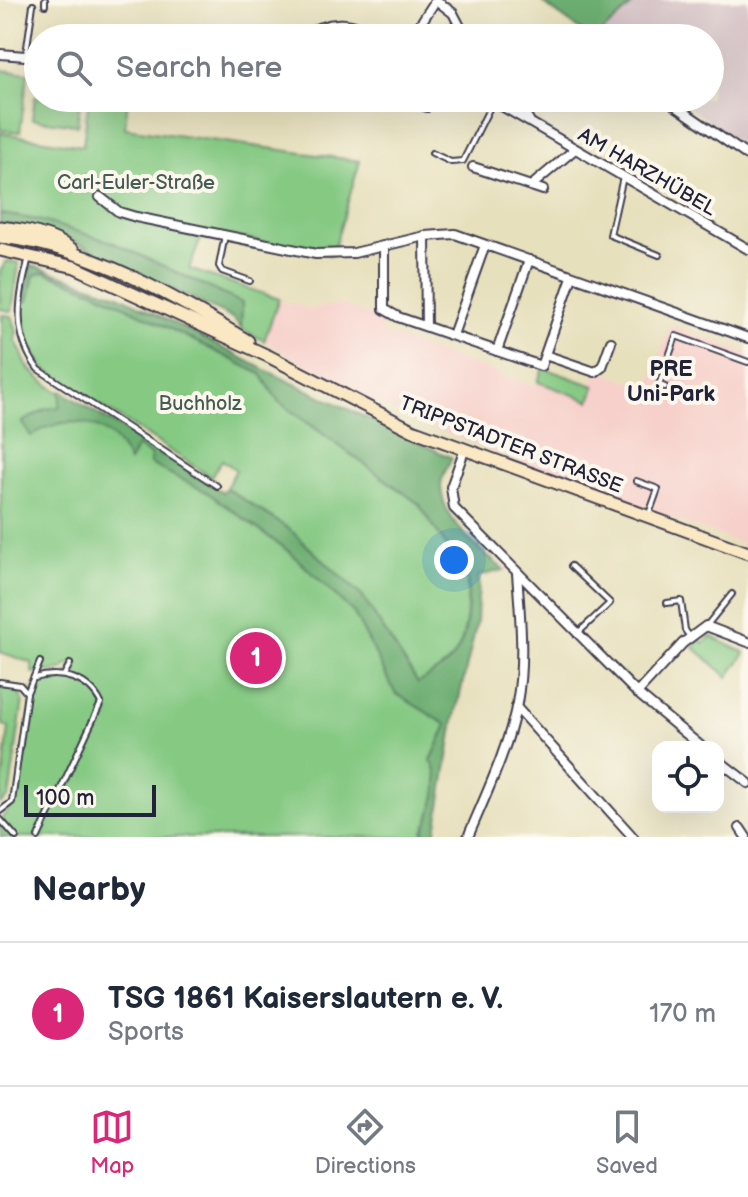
<!DOCTYPE html>
<html lang="en">
<head>
<meta charset="utf-8">
<style>
	:root { --surface:#fff; --page:#f2f2f3; --text:#1f2937; --muted:#747a83; --line:#e0e1e3; --accent:#db2777 }
	body { margin:0; font-family:"Balsamiq Sans",sans-serif; background:var(--page); color:var(--text) }
	.controls { position:absolute; right:24px; bottom:24px; display:grid; overflow:hidden; border-radius:16px; box-shadow:0 8px 32px #0002 }
	.controls button { width:72px; height:72px; display:grid; place-items:center; padding:0; border:0; border-bottom:2px solid var(--line); background:var(--surface); color:var(--text); font:40px sans-serif }
	.scale { position:absolute; left:24px; bottom:20px; width:132px; box-sizing:border-box; padding-left:8px; border:4px solid #22223b; border-top:0; font-size:22px; line-height:28px; white-space:nowrap; color:#22223b; -webkit-text-stroke:6px #fbf7ec; paint-order:stroke }
	.you { position:absolute; left:454px; top:560px; width:28px; height:28px; margin:-20px; border:6px solid #fff; border-radius:50%; background:#1a73e8; box-shadow:0 0 0 12px #1a73e833 }
	.badge { display:grid; place-items:center; width:52px; height:52px; border-radius:50%; background:var(--accent); color:#fff; font-size:26px; font-weight:700 }
	.pin { position:absolute; translate:-50% -50%; border:4px solid #fff; box-shadow:0 2px 8px #0006 }
	.list { margin:0; padding:0; list-style:none }
	h2 { display:flex; justify-content:space-between; align-items:center; height:104px; margin:0; padding:0 32px; font-size:34px }
	h2 small { font-size:26px; font-weight:400; color:var(--muted) }
	.list li { display:grid; grid-template-columns:52px 1fr auto; gap:24px; align-items:center; box-sizing:border-box; height:144px; padding:0 32px; border-top:2px solid var(--line) }
	.list b { display:block; font-size:30px; white-space:nowrap }
	.list p { margin:0; font-size:26px; white-space:nowrap; color:var(--muted) }
	.list em { font-size:26px; font-style:normal; color:var(--muted) }
	.icon { flex:none; width:44px; height:44px; fill:none; stroke:currentColor; stroke-width:2; stroke-linecap:round; stroke-linejoin:round }
	.map { position:relative; flex:none; width:748px; height:837px; overflow:hidden }
	.search { position:absolute; background:var(--surface); box-shadow:0 8px 32px #0002; left:24px; right:24px; top:24px; height:88px; display:flex; align-items:center; gap:20px; box-sizing:border-box; padding:0 28px; border-radius:44px; color:var(--muted); font-size:30px }
	.sheet { height:248px; background:var(--surface) }
	nav { display:flex; justify-content:space-around; align-items:center; box-sizing:border-box; height:112px; border-top:2px solid var(--line); background:var(--surface); font-size:22px; color:var(--muted) }
	nav a { display:grid; justify-items:center; gap:4px }
	nav .on { color:var(--accent) }
	.map>svg:first-child { display:block }
	.built { fill:#f7d0cb }
	.industrial { fill:#d2bec2 }
	.green { fill:#85c983; stroke:#54765f; stroke-width:2 }
	.forest { fill:#6cad71; stroke:#476856; stroke-width:2 }
	.lines { fill:none; stroke-linecap:round; stroke-linejoin:round }
	.lane-casing { stroke:#403e4e; stroke-width:8 }
	.street-casing { stroke:#403e4e; stroke-width:12 }
	.secondary-casing { stroke:#403e4e; stroke-width:15 }
	.lane { stroke:#fff; stroke-width:4 }
	.street { stroke:#fff; stroke-width:8 }
	.secondary { stroke:#fae7c3; stroke-width:11 }
	.labels { text-anchor:middle; dominant-baseline:central; stroke-width:8; stroke-linejoin:round; paint-order:stroke }
	.street-label { font-size:20px; fill:#22223b; stroke:#fbf7ec }
	.park-label { font-size:20px; fill:#455c54; stroke:#fbf7ec }
	.neighbourhood-label { font-size:22px; font-weight:bold; fill:#22223b; stroke:#fbf7ec }
</style>
</head>
<body>
<div class="map">
<svg width="748" height="837" viewBox="0 0 748 837">
	<rect width="100%" height="100%" fill="#fbf7ec"/>
	<filter id="ink" filterUnits="userSpaceOnUse"><feTurbulence type="fractalNoise" baseFrequency=".0125" numOctaves="2"/><feDisplacementMap in="SourceGraphic" scale="16" xChannelSelector="R" yChannelSelector="G"/><feConvolveMatrix kernelMatrix="1 2 1 2 8 2 1 2 1" color-interpolation-filters="sRGB"/></filter>
	<filter id="wash" filterUnits="userSpaceOnUse"><feTurbulence type="fractalNoise" baseFrequency=".006" numOctaves="4" result="noise"/><feDisplacementMap in="SourceGraphic" scale="32" xChannelSelector="R" yChannelSelector="G"/><feGaussianBlur stdDeviation="1.8" result="paint"/><feColorMatrix in="noise" values="0 0 0 0 0 0 0 0 0 0 0 0 0 0 0 0 0 1.4 0 .05"/><feComposite in="paint" operator="in"/></filter>
	<g filter="url(#wash)">
		<rect width="100%" height="100%" fill="#e7e0bd"/>
		<!-- built -->
		<polygon class="built" points="279,299 311,309 340,304 384,320 381,332 536,387 542,371 590,388 596,373 601,372 648,387 670,325 748,353 748,560 738,556 742,544 475,445 374,403 264,341"/>
		<!-- industrial -->
		<polygon class="industrial" points="638,0 748,0 748,149 676,98 710,98 710,38 596,38"/>
		<!-- green -->
		<g class="green">
			<polygon points="0,70 28,73 20,132 0,130"/>
			<polygon points="35,97 80,102 77,125 32,119"/>
			<polygon points="89,98 128,98 125,128 360,161 332,255 204,231 189,269 279,299 264,341 241,328 242,303 112,242 38,220 0,214 0,133 83,146"/>
			<polygon points="7,261 19,263 12,311 0,309 0,271"/>
			<path d="M 44,272 L 99,293 L 261,374 L 278,401 L 419,504 L 450,551 L 460,550 C 471,574 470,634 454,657 C 447,667 429,676 418,684 L 362,596 L 289,529 L 226,488 L 236,470 L 222,460 L 211,477 L 42,367 L 28,339 L 21,303 L 28,301 L 34,275 Z"/>
			<path d="M 2,315 L 12,316 L 17,331 L 15,341 C 22,348 22,360 29,368 C 62,405 123,416 151,456 L 150,464 L 207,492 L 291,553 L 354,613 L 396,693 L 447,725 L 431,760 C 445,781 433,811 423,832 L 429,837 L 1,837 L 0,821 L 18,795 L 34,685 L 41,678 L 64,679 L 73,666 L 68,664 L 62,670 L 32,673 L 32,663 L 0,652 Z"/>
			<polygon points="543,368 595,386 590,401 538,382"/>
			<polygon points="710,636 745,653 728,677 693,647 699,639 704,643"/>
			<polygon points="0,685 14,688 23,700 9,797 0,804 9,727 3,725"/>
		</g>
		<!-- forest -->
		<g class="forest">
			<polygon points="544,0 638,0 596,38 591,38 543,3"/>
			<polygon points="0,214 38,220 112,242 242,303 241,328 234,319 67,238 43,229 0,223"/>
			<path d="M 31,265 L 119,295 L 261,368 L 452,458 C 449,466 441,475 441,486 C 442,521 479,549 504,570 L 479,576 L 477,622 L 454,720 L 435,837 L 423,833 C 432,812 445,781 431,761 L 447,725 L 395,693 L 354,613 L 291,553 L 207,492 L 150,464 L 151,456 L 137,446 L 129,462 C 110,419 69,412 31,436 L 22,422 L 46,409 L 59,407 L 61,391 L 223,492 L 226,488 L 289,529 L 362,596 L 418,683 C 429,676 447,667 454,656 C 471,633 472,575 460,551 L 450,551 L 419,504 L 278,401 L 261,374 L 99,293 L 44,272 L 34,275 L 28,301 L 21,303 Z"/>
		</g>
	</g>
	<g filter="url(#ink)">
		<g class="lines">
			<!-- lane casing -->
			<g class="lane-casing">
				<g id="lane">
					<polyline points="45,5 45,0"/>
					<polyline points="26,54 33,5"/>
					<polyline points="401,101 427,109 434,98"/>
					<polyline points="432,153 451,162 463,161 492,103"/>
					<polyline points="623,177 610,235 659,255"/>
					<polyline points="225,235 219,266 222,271 250,281"/>
					<path d="M 29,257 C 19,298 11,333 38,369 L 217,486"/>
					<polyline points="665,387 659,385 676,336 748,362"/>
					<polyline points="636,481 658,489 649,514"/>
					<polyline points="571,566 610,603 579,632"/>
					<polyline points="667,603 681,601 685,630 690,637"/>
					<polyline points="708,624 732,594"/>
					<polyline points="64,675 70,664"/>
					<path d="M 35,678 C 60,670 89,678 101,703 L 38,837"/>
					<polyline points="0,682 20,685 27,693 12,802 0,811"/>
					<polyline points="27,693 40,662"/>
					<polyline points="0,819 16,837"/>
				</g>
			</g>
			<!-- street casing -->
			<g class="street-casing">
				<g id="street">
					<path d="M 301,38 C 331,16 353,22 385,38"/>
					<polyline points="411,38 436,0 453,13 466,38"/>
					<polyline points="0,54 38,57"/>
					<polyline points="488,98 748,249"/>
					<polyline points="515,98 529,120"/>
					<polyline points="664,98 748,156"/>
					<polyline points="473,167 543,190"/>
					<polyline points="531,186 575,149"/>
					<polyline points="100,197 119,212 136,217 316,254 354,253 425,236 455,234 748,338"/>
					<polyline points="425,236 426,326"/>
					<polyline points="384,246 384,309 398,317 541,366 572,277"/>
					<polyline points="453,335 485,245"/>
					<polyline points="497,351 529,260"/>
					<polyline points="545,355 595,372 602,367 611,342"/>
					<polyline points="464,451 451,487 454,508 637,693 702,747"/>
					<polyline points="637,693 683,643 706,626 748,642"/>
					<polyline points="516,707 633,837"/>
					<polyline points="718,760 748,783"/>
					<polyline points="740,828 746,837"/>
					<path d="M 468,837 C 486,794 508,749 517,703 C 525,659 520,616 517,573"/>
				</g>
			</g>
			<!-- secondary casing -->
			<g class="secondary-casing">
				<g id="secondary">
					<path d="M 0,227 C 26,230 51,234 73,250"/>
					<path d="M 0,237 C 89,246 173,296 248,341"/>
					<polyline points="0,250 75,267 268,356 412,430 748,553"/>
				</g>
			</g>
			<!-- lane -->
			<use href="#lane" class="lane"/>
			<!-- street -->
			<use href="#street" class="street"/>
			<!-- secondary -->
			<use href="#secondary" class="secondary"/>
		</g>
	</g>
	<g class="labels">
		<!-- street labels -->
		<g class="street-label">
			<text transform="translate(647 172) rotate(30)">AM HARZHÜBEL</text>
			<text transform="translate(511 445) rotate(21)">TRIPPSTADTER STRASSE</text>
		</g>
		<!-- park labels -->
		<g class="park-label">
			<text x="136" y="183">Carl-Euler-Straße</text>
			<text x="200" y="404">Buchholz</text>
		</g>
		<!-- neighbourhood labels -->
		<g class="neighbourhood-label">
			<text x="671" y="369">PRE<tspan x="671" dy="25">Uni-Park</tspan></text>
		</g>
	</g>
</svg>
<div class="controls">
<button><svg class="icon" aria-label="locate" viewBox="0 0 24 24"><circle cx="12" cy="12" r="6"/><path d="M12 2v4M12 18v4M2 12h4M18 12h4"/></svg></button>
</div>
<div class="scale">100 m</div>
<div class="you"></div>
<div class="pin badge" style="left:256px;top:658px">1</div>
<div class="search"><svg class="icon" aria-label="search" viewBox="0 0 24 24"><circle cx="10" cy="10" r="6"/><path d="M15 15l6 6"/></svg>Search here</div>
</div>
<section class="sheet">
<h2>Nearby<small></small></h2>
<ul class="list">
<li><span class="badge">1</span><div><b>TSG 1861 Kaiserslautern e. V.</b><p>Sports</p></div><em>170 m</em></li>
</ul>
</section>
<nav>
<a class="on"><svg class="icon" aria-label="map" viewBox="0 0 24 24"><path d="M3 6l6-2 6 2 6-2v14l-6 2-6-2-6 2zM9 4v14M15 6v14"/></svg>Map</a>
<a><svg class="icon" aria-label="directions" viewBox="0 0 24 24"><path d="M12 3l9 9-9 9-9-9zM9 14v-3h6M13 9l2 2-2 2"/></svg>Directions</a>
<a><svg class="icon" aria-label="saved" viewBox="0 0 24 24"><path d="M7 4h10v16l-5-4-5 4z"/></svg>Saved</a>
</nav>
</body>
</html>
